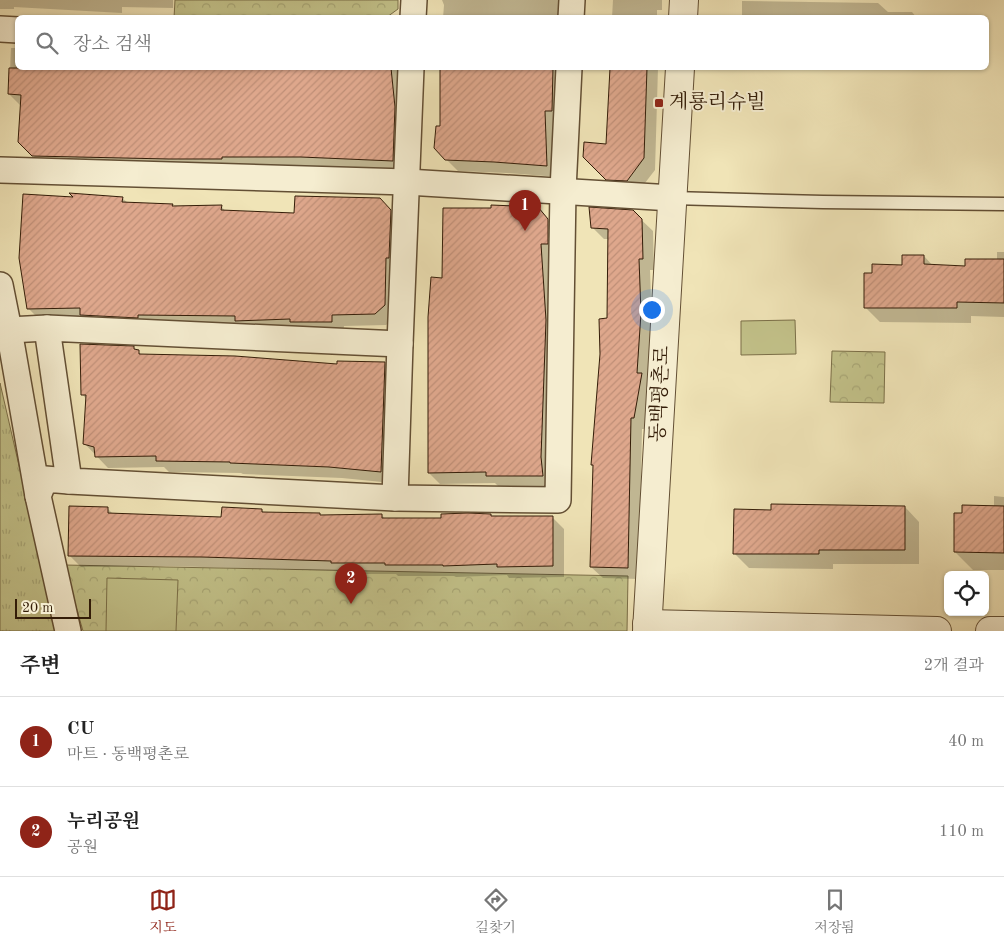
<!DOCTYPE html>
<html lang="ko">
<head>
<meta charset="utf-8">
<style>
	:root { --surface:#fff; --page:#f2f2f2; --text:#222; --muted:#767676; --line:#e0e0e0; --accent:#8f2418 }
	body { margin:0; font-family:"Old Standard TT","Noto Serif KR",serif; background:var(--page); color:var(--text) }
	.controls { position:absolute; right:15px; bottom:15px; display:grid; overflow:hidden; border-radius:8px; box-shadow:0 1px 4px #0004 }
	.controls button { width:45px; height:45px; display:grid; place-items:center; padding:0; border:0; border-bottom:1px solid var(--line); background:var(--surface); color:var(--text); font:25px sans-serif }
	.scale { position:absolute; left:15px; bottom:12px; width:76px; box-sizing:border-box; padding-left:5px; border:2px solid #341d08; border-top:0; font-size:14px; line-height:18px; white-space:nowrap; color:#341d08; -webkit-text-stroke:4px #f5edd0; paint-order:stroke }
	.you { position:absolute; left:651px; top:309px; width:18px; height:18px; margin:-12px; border:4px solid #fff; border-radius:50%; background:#1a73e8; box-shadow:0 0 0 8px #1a73e833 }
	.badge { display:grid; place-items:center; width:32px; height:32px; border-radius:50%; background:var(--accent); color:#fff; font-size:16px; font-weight:700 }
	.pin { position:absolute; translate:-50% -41px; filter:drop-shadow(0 1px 2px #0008) }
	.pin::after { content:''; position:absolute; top:26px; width:18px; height:15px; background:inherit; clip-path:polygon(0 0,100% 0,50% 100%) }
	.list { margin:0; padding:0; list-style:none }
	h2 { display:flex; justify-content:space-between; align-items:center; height:65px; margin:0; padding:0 20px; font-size:21px }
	h2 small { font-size:16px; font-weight:400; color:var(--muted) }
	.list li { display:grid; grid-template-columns:32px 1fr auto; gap:15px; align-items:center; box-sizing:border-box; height:90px; padding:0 20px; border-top:1px solid var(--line) }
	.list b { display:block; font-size:19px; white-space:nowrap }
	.list p { margin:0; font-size:16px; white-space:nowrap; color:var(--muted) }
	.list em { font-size:16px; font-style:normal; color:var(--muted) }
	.icon { flex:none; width:28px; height:28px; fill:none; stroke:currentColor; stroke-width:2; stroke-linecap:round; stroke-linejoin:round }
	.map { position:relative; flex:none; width:1004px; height:631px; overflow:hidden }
	.search { position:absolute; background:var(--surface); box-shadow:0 1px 4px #0004; left:15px; right:15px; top:15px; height:55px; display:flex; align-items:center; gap:12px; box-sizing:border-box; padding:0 18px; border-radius:8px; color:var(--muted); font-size:19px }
	.sheet { height:245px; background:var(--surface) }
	nav { display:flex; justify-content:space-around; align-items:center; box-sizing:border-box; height:70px; border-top:1px solid var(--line); background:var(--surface); font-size:14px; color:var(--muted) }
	nav a { display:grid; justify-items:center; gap:2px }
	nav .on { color:var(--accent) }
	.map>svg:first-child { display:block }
	.grass { fill:url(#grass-tufts); stroke:#7b6f48 }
	.park { fill:url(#park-crowns); stroke:#7b6f48 }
	.garden { fill:#c2c189; stroke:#7b6f48 }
	.shadow { fill:#0003 }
	.building { fill:url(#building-hatch); stroke:#341d08 }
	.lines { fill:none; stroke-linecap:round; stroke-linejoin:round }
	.service-casing { stroke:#634f34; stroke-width:15 }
	.minor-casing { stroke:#634f34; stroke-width:28 }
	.tertiary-casing { stroke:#634f34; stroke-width:30 }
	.service { stroke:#f5edd0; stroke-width:12 }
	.minor { stroke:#f5edd0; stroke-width:25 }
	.tertiary { stroke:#f5edd0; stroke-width:28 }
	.poi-dot { fill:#8f2418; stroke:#f5edd0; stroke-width:2 }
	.labels { text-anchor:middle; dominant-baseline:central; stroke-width:4; stroke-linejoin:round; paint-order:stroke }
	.poi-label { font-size:20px; fill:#341d08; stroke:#f5edd0; text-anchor:start }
	.street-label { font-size:20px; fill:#341d08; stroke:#f5edd0 }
</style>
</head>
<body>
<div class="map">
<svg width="1004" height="631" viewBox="0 0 1004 631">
	<defs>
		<pattern id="grass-tufts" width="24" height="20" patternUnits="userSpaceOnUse" patternTransform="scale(1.25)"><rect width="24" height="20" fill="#c2c189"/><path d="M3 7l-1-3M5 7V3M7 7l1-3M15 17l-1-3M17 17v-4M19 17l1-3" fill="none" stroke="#a7a575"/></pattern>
		<pattern id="park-crowns" width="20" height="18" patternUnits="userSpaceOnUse" patternTransform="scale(1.25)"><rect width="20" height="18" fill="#c2c189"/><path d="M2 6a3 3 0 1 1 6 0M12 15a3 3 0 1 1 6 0" fill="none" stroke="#a7a575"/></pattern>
		<pattern id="building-hatch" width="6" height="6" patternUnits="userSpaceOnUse" patternTransform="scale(1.25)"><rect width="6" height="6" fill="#dea78c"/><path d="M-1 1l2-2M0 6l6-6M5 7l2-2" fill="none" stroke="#bf8f77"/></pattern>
	</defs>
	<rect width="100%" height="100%" fill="#f0e4b7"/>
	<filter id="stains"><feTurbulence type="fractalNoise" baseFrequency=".004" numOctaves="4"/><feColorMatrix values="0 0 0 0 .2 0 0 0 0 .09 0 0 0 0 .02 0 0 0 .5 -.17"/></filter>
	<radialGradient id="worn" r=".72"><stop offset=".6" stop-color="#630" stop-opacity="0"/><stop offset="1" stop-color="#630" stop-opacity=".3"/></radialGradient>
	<!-- grass -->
	<polygon class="grass" points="0,383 40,557 55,631 0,631"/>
	<!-- park -->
	<g class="park">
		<polygon points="175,0 398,0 398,9 387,17 174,18"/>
		<polygon points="832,351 885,352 884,403 830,402"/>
		<polygon points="64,565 628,576 627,631 83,631"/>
	</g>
	<!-- garden -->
	<g class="garden">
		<polygon points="795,320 796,354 741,355 741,321"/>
		<polygon points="107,578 178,580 176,631 106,631"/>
	</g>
	<!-- shadow -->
	<g class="shadow">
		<polygon points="0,0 173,0 173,8 122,7 122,13 14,7 14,9 0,9"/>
		<polygon points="442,0 562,0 561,18 443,18 444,5"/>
		<polygon points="613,0 662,0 662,10 657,10 657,18 612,18"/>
		<polygon points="742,1 878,3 888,12 912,12 917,18 742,18"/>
		<polygon points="11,48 18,48 18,68 398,68 402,73 404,172 45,167 19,141 21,106 9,94"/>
		<polygon points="441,68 560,68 558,177 507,173 458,171 446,159 442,127"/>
		<polygon points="611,68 658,68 655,170 638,192 619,191 585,156 607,145"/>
		<polygon points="841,68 926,68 926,69 842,69"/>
		<polygon points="76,198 122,198 128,203 172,205 174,207 221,206 226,212 295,214 380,199 402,222 396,316 386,325 344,326 343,333 40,320 28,308"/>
		<polygon points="537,208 559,232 554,487 499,487 495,483 440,484 429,473 444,279"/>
		<polygon points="632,211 653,231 654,270 650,270 652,325 646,429 642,429 639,579 603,578 591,567 594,467 592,465 608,320 609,239 604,239 592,227"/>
		<polygon points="997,252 1004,252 1004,317 971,316 971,323 880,322 865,307 903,266 924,256 933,266 966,268 997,261"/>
		<polygon points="134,348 143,356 338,366 385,363 396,374 392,483 342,478 243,474 241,473 169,472 164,467 108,468 85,444 87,400 82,394"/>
		<polygon points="994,496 1004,497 1004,570 973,570 955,552 994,507"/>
		<polygon points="905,507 919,522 919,564 833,564 833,569 749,568 734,553"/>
		<polygon points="107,508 114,515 223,519 262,510 265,514 321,516 382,515 385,519 443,519 490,515 493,518 552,517 564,529 564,577 509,578 507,575 456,577 454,576 398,576 396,574 344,574 341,571 166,566 81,567 69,555"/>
	</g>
	<!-- building -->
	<g class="building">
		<polygon points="9,68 391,68 395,107 393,161 301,157 222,157 222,159 169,159 32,156 18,142 21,95 8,94"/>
		<polygon points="440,68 553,68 552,111 545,111 547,166 494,162 445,160 434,148 436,126 440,126"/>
		<polygon points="610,68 647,68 644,158 627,181 606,180 583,157 584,142 606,144"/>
		<polygon points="69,193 123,197 122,202 173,204 172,206 222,205 221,210 294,213 295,196 380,198 391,210 389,258 386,258 385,305 375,314 332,315 332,322 290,322 290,319 235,321 235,316 138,315 138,318 80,315 80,308 27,309 19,258 23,194 73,197"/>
		<polygon points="491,205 538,207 548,219 548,244 541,244 546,320 541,457 543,476 486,476 486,472 428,473 428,317 431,277 442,278 443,208 491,208"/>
		<polygon points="589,207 633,210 642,219 643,259 639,259 641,313 637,373 642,373 634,418 631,418 628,568 590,567 593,465 591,465 600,354 599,319 607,318 608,229 591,228"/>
		<polygon points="902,255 924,255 924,264 965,266 965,259 1004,259 1004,303 957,302 957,308 864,308 864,273 872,273 872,264 902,265"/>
		<polygon points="80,344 134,346 134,349 139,350 139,354 235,356 337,364 337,361 385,362 381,472 329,467 230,463 230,462 156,461 156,456 95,457 94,447 83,444 86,395 81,395"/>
		<polygon points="771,504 905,506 905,550 819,550 819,554 733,554 734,509 771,510"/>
		<polygon points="962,505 1004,506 1004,553 954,552 954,513 962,513"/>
		<polygon points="69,506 108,507 108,513 221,517 222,507 262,509 262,512 320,513 320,515 382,514 382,518 441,518 441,514 468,513 491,514 491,516 553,516 553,566 497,567 497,564 443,566 443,565 385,565 385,563 331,563 331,561 202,557 68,556"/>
	</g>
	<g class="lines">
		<!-- service casing -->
		<g class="service-casing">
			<polyline id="service" points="672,198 823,202 1004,204"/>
		</g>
		<!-- minor casing -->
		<g class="minor-casing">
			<g id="minor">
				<polyline points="413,18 414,0"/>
				<polyline points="571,18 572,0"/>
				<polyline points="0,29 18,30"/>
				<polyline points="0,170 407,182 672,198"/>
				<polyline points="0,285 9,330 47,328"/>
				<polyline points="9,330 38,496"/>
				<polyline points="400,344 47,328 69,481 395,498 558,500 563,190 569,68"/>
				<polyline points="395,498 400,344 411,68"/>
				<polyline points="68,631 38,496 45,479 69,481"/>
			</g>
		</g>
		<!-- tertiary casing -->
		<g class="tertiary-casing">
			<g id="tertiary">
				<polyline points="683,18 684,0"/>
				<polyline points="647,624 937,631"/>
				<polyline points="647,631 680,68"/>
				<polyline points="990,631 1004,631"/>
			</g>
		</g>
		<!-- service -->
		<use href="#service" class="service"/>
		<!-- minor -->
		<use href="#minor" class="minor"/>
		<!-- tertiary -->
		<use href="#tertiary" class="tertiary"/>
	</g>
	<!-- markers -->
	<rect class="poi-dot" x="654" y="98" width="10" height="10" rx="2.5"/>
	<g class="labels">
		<!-- poi labels -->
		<g class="poi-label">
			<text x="669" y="103">계룡리슈빌</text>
		</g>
		<!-- street labels -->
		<g class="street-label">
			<text transform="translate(661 394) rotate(-87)">동백평촌로</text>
		</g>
	</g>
	<rect width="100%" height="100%" filter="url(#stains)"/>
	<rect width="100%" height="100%" fill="url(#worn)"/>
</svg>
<div class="controls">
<button><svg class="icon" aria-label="locate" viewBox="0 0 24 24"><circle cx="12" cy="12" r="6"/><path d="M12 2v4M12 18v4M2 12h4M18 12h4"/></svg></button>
</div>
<div class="scale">20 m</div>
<div class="you"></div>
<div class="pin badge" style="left:525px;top:231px">1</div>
<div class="pin badge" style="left:351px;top:604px">2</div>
<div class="search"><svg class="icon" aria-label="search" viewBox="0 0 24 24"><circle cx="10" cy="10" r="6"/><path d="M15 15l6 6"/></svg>장소 검색</div>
</div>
<section class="sheet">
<h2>주변<small>2개 결과</small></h2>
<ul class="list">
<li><span class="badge">1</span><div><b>CU</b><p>마트 · 동백평촌로</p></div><em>40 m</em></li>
<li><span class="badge">2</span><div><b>누리공원</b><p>공원</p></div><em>110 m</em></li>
</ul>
</section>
<nav>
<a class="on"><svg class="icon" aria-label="map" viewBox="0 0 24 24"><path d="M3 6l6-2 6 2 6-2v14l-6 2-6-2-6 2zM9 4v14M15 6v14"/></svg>지도</a>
<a><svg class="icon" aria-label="directions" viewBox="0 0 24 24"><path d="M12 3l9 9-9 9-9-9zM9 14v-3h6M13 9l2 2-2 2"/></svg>길찾기</a>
<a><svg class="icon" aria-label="saved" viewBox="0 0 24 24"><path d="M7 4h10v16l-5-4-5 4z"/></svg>저장됨</a>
</nav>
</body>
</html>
